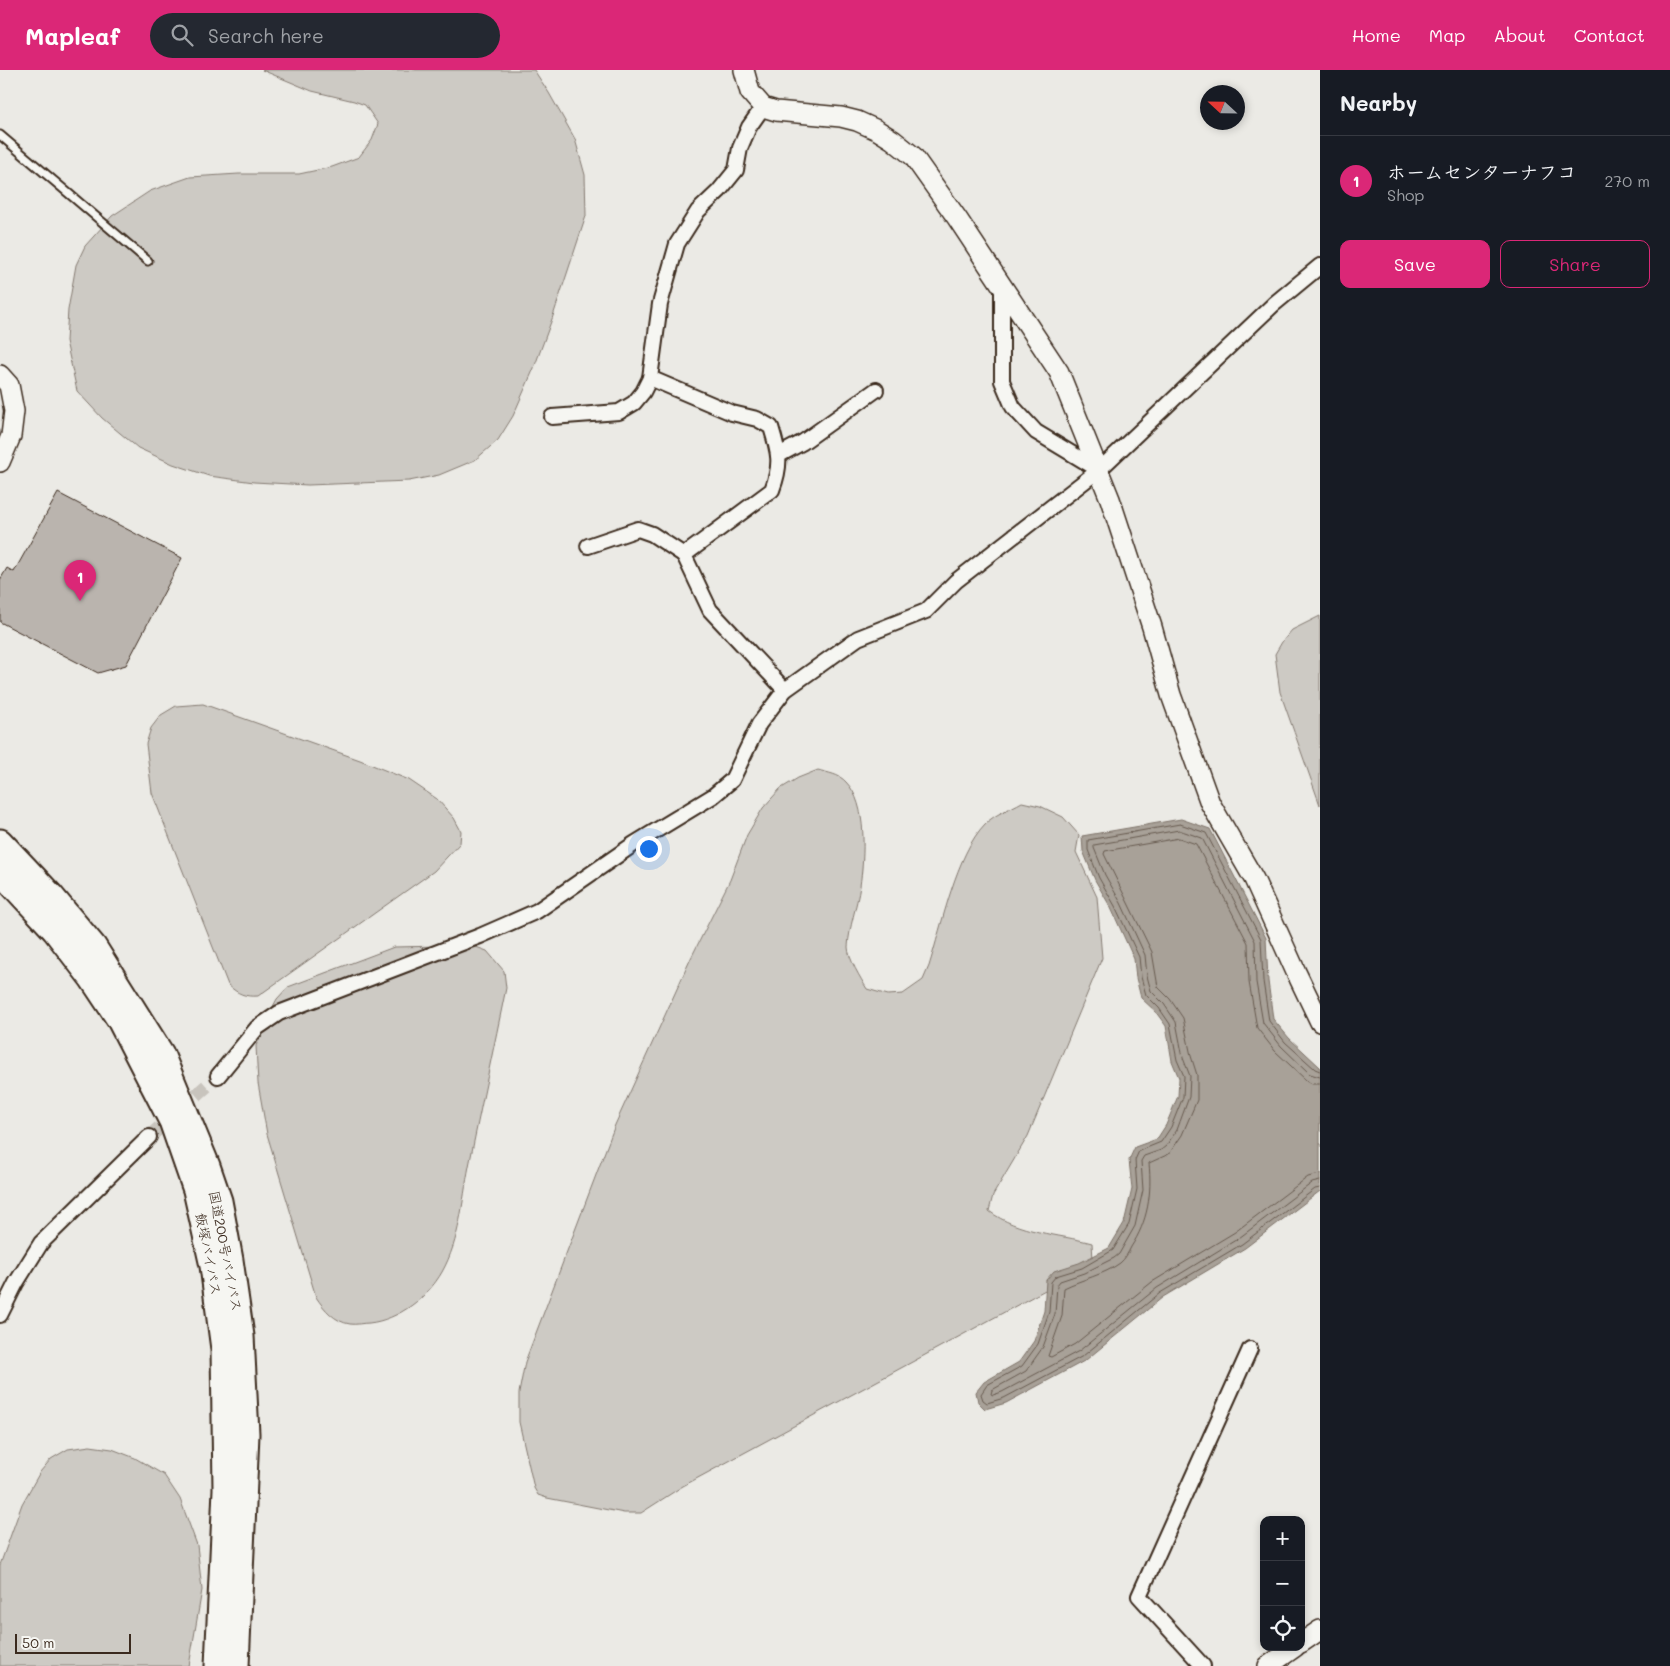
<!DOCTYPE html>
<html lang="en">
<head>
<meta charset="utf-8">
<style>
	:root { --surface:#171b24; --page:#242831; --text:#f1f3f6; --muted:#9ea1a6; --line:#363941; --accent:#db2777 }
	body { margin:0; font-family:Mali,"Klee One",sans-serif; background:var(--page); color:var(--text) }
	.controls { position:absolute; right:15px; bottom:15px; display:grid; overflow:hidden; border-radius:10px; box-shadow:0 2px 8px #0003 }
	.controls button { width:45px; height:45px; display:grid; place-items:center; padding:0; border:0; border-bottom:1px solid var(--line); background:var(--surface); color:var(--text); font:25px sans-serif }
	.compass { position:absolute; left:1200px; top:15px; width:45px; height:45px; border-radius:50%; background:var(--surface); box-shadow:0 2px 8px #0003; rotate:292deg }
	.scale { position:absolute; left:15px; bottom:12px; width:116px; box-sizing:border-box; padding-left:5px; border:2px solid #3b2a1e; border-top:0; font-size:14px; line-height:18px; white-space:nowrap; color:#3b2a1e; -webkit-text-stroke:4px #f6f6f2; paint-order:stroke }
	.you { position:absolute; left:648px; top:778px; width:18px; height:18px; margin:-12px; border:4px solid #fff; border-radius:50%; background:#1a73e8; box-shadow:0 0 0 8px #1a73e833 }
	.badge { display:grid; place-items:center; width:32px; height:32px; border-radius:50%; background:var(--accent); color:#fff; font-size:16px; font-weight:700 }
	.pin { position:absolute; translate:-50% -41px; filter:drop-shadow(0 1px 2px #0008) }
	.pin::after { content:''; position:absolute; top:26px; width:18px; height:15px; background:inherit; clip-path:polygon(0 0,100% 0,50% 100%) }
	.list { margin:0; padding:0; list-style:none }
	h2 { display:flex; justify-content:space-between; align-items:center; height:65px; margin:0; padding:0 20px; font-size:21px }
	h2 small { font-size:16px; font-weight:400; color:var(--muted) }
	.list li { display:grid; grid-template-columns:32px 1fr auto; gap:15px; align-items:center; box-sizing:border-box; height:90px; padding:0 20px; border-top:1px solid var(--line) }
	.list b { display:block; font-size:19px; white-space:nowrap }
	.list p { margin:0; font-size:16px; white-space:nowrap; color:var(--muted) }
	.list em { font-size:16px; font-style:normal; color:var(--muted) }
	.actions { display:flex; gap:10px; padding:15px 20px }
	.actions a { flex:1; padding:11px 0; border:1px solid var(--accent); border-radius:10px; text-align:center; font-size:18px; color:var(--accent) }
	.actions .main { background:var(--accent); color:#fff }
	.icon { flex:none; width:28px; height:28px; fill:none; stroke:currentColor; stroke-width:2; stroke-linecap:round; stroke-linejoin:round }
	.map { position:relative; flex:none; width:1320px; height:1596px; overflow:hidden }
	header { display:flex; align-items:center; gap:30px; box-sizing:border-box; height:70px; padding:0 25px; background:var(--accent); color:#fff }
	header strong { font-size:24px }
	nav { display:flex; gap:28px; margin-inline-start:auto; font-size:18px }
	.search { width:350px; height:45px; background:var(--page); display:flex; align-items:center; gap:12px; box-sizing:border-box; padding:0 18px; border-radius:28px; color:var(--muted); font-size:19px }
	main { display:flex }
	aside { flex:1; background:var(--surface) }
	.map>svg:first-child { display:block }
	.green { fill:#cdcac4; stroke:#847a71 }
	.water { fill:#a8a198; stroke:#7c7167 }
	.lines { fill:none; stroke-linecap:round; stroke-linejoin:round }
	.shore { stroke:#675a4f; stroke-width:1 }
	.building { fill:#bab4ae; stroke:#3b2a1e }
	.street-tunnel { stroke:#c8c4bd; stroke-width:14; stroke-dasharray:14 7; stroke-linecap:butt }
	.lane-casing { stroke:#3b2a1e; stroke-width:11 }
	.street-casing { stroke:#3b2a1e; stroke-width:18 }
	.secondary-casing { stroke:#3b2a1e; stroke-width:22 }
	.highway-casing { stroke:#3b2a1e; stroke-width:29 }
	.lane { stroke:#f6f6f2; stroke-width:7 }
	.street { stroke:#f6f6f2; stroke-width:14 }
	.secondary { stroke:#f6f6f2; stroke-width:19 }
	.highway { stroke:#f6f6f2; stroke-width:25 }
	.labels { text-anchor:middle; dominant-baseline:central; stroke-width:4; stroke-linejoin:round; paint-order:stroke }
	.street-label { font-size:14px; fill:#3b2a1e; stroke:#f6f6f2 }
</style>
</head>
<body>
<header>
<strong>Mapleaf</strong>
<div class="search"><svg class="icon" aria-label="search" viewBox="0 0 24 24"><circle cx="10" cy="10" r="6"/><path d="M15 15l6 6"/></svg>Search here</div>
<nav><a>Home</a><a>Map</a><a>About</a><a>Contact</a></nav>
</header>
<main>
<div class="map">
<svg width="1320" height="1596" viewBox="0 0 1320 1596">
	<rect width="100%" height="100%" fill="#ebeae5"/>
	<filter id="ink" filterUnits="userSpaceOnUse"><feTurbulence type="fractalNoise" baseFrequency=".02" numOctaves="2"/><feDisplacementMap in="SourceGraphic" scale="10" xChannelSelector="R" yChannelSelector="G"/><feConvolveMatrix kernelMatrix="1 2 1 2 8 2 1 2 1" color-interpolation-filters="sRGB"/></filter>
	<g filter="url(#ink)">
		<!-- green -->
		<g class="green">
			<polygon points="262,0 534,0 549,23 575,69 585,105 586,146 552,249 534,298 513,346 498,370 475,390 439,405 409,411 308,415 254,412 209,406 173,394 138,378 102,348 77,321 66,271 68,240 76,195 85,176 112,146 150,121 190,107 239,104 299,104 332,97 359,87 372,70 378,54 365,35 354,31 312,21"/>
			<polygon points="1320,546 1320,735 1280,622 1275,584 1282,572 1292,560"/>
			<path d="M 203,634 L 360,690 L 409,710 L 437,729 L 454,748 L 461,761 L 460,773 L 434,801 L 258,926 C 245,927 238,924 228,915 L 152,723 L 146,674 L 151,658 L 161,645 L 176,636 Z"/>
			<path d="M 818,700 C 828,703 839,704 846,712 C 868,734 864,788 860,816 C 857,836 849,857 848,877 C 848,888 861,909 867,919 L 888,925 L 903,924 L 923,910 L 929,896 C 942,855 956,784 985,754 C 995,744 1010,739 1022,732 L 1040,736 L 1063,747 L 1079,765 L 1076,782 L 1097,827 L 1102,888 L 1028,1066 L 993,1125 L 989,1141 C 1018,1163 1058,1164 1092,1173 L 1093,1190 L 1084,1199 L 683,1416 L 641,1443 L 624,1443 L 547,1428 L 538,1425 L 534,1418 L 519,1352 L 519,1323 L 525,1292 L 615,1055 L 691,888 L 730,810 L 747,765 L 763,738 L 780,719 L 798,708 Z"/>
			<path d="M 443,876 L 476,877 L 487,881 L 504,901 L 506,918 C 494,977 481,1036 469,1096 C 462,1132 460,1170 442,1202 C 428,1227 398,1250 369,1253 C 363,1253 356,1255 350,1254 C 335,1252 324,1239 316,1227 L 267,1064 L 258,1013 L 256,976 L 269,944 L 277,929 L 288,917 L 394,877 Z"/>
			<polygon points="90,1376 112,1379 135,1388 164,1405 180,1429 197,1475 202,1520 189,1596 0,1596 0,1495 22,1434 40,1402 51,1389 68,1379"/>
		</g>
		<!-- water -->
		<polygon class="water" points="1181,749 1210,759 1266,868 1268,911 1273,949 1289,968 1320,997 1320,1121 1245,1178 1163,1227 1086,1290 1006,1333 985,1339 978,1332 976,1322 984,1312 1019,1292 1034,1271 1044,1241 1046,1210 1054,1201 1079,1193 1109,1178 1124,1153 1132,1119 1129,1090 1135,1077 1157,1069 1166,1055 1178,1026 1179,1008 1172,991 1166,956 1155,941 1141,928 1136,908 1134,889 1111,838 1095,810 1083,781 1082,766"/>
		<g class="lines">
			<!-- shore -->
			<g class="shore">
				<polyline points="1320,1001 1315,999 1285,972 1269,951 1263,911 1261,869 1206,763 1180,754 1088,770 1088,780 1099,808 1115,836 1139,887 1141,907 1146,925 1159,938 1170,954 1177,990 1184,1006 1183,1027 1171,1057 1161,1072 1139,1081 1135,1090 1137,1119 1129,1154 1113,1180 1082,1198 1056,1206 1051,1212 1049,1242 1038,1274 1022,1296 987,1315 981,1324 983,1330 987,1333 1004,1328 1083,1286 1160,1223 1242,1174 1315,1119 1320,1118"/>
				<polyline points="1320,1007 1310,1004 1281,976 1263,953 1256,912 1255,871 1202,768 1179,760 1094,775 1094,778 1105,805 1121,833 1145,885 1147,906 1151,921 1164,934 1176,952 1183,988 1190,1006 1189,1027 1177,1060 1166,1076 1161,1080 1144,1086 1141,1091 1143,1120 1135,1156 1119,1184 1114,1188 1084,1203 1060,1211 1057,1215 1055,1244 1043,1277 1026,1301 992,1320 991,1324 993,1325 1002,1322 1079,1281 1157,1218 1239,1168 1312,1113 1320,1111"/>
				<path d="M 1320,1014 L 1312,1014 L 1306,1010 L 1275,981 L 1257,958 L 1249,912 L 1248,873 L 1196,774 L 1179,768 L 1105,781 L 1104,784 L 1152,882 L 1158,917 L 1170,929 L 1183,948 L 1191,986 L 1197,1005 L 1197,1030 L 1182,1065 L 1169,1084 L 1149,1093 C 1152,1124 1148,1151 1131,1177 C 1128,1183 1125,1189 1120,1193 C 1104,1205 1082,1209 1064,1218 L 1062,1246 L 1048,1286 L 1051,1287 L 1075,1274 L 1152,1212 L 1235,1162 L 1308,1107 L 1320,1104"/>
			</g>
		</g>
		<!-- building -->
		<polygon class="building" points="58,423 182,488 126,595 98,603 0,552 0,510 7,498 14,502"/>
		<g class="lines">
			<!-- street-tunnel -->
			<polyline class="street-tunnel" points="149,1067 218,1006"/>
			<!-- lane casing -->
			<g class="lane-casing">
				<polyline id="lane" points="0,65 148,191"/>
			</g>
			<!-- street casing -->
			<g class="street-casing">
				<g id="street">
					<path d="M 763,37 L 749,57 L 740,78 L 736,100 L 719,121 L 698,141 L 677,174 L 660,234 L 650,308 L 732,343 L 757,349 L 771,357 C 779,383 782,394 772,420 L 684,485 L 710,540 L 785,620"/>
					<polyline points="1002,217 1002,311 1013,337 1036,362 1099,400"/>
					<polyline points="552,347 619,342 634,333 643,322 650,308"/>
					<polyline points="779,385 803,372 876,320"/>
					<polyline points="588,476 638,459 652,464 684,485"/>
					<polyline points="218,1006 257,958 279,943 480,866 537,841 634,774 713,726 732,710 759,654 785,620 858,568 926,541 956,511 1099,400 1274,234 1320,196"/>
					<polyline points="0,1245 16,1213 41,1173 149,1067"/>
					<polyline points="1203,1596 1139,1526 1250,1279"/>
				</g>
			</g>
			<!-- secondary casing -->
			<g class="secondary-casing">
				<g id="secondary">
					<polyline points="744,0 750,22 763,37 776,41 841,47 857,51 877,60 893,70 913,86 957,148 1059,302 1110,429 1152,557 1171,625 1210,733 1254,809 1296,902 1320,952"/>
					<polyline points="0,305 9,315 14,341 11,366 0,392"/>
					<polyline points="1301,1573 1320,1560"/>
					<polyline points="1268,1596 1295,1577"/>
				</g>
			</g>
			<!-- highway casing -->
			<g class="highway-casing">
				<g id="highway">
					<polyline points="0,772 51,826 93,876 161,984 207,1096 219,1131 230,1190 241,1266 246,1364 236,1596"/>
					<polyline points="0,801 55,860 92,908 120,950 172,1051 196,1120 213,1196 224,1279 226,1419 218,1596"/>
				</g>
			</g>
			<!-- lane -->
			<use href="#lane" class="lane"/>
			<!-- street -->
			<use href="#street" class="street"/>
			<!-- secondary -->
			<use href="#secondary" class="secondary"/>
			<!-- highway -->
			<use href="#highway" class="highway"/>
		</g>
	</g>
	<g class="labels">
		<!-- street labels -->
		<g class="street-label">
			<text transform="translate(226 1181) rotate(79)">国道200号バイパス</text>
			<text transform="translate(209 1184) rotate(79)">飯塚バイパス</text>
		</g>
	</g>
</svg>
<div class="controls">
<button>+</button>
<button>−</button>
<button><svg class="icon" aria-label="locate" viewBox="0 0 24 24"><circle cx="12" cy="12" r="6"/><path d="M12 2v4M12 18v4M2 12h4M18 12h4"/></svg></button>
</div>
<svg class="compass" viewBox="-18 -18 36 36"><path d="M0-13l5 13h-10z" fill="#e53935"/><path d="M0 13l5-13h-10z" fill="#9ea1a6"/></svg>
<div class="scale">50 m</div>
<div class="you"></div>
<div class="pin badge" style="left:80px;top:531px">1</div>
</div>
<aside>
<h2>Nearby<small></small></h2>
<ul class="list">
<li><span class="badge">1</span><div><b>ホームセンターナフコ</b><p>Shop</p></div><em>270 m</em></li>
</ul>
<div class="actions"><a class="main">Save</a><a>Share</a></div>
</aside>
</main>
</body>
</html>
